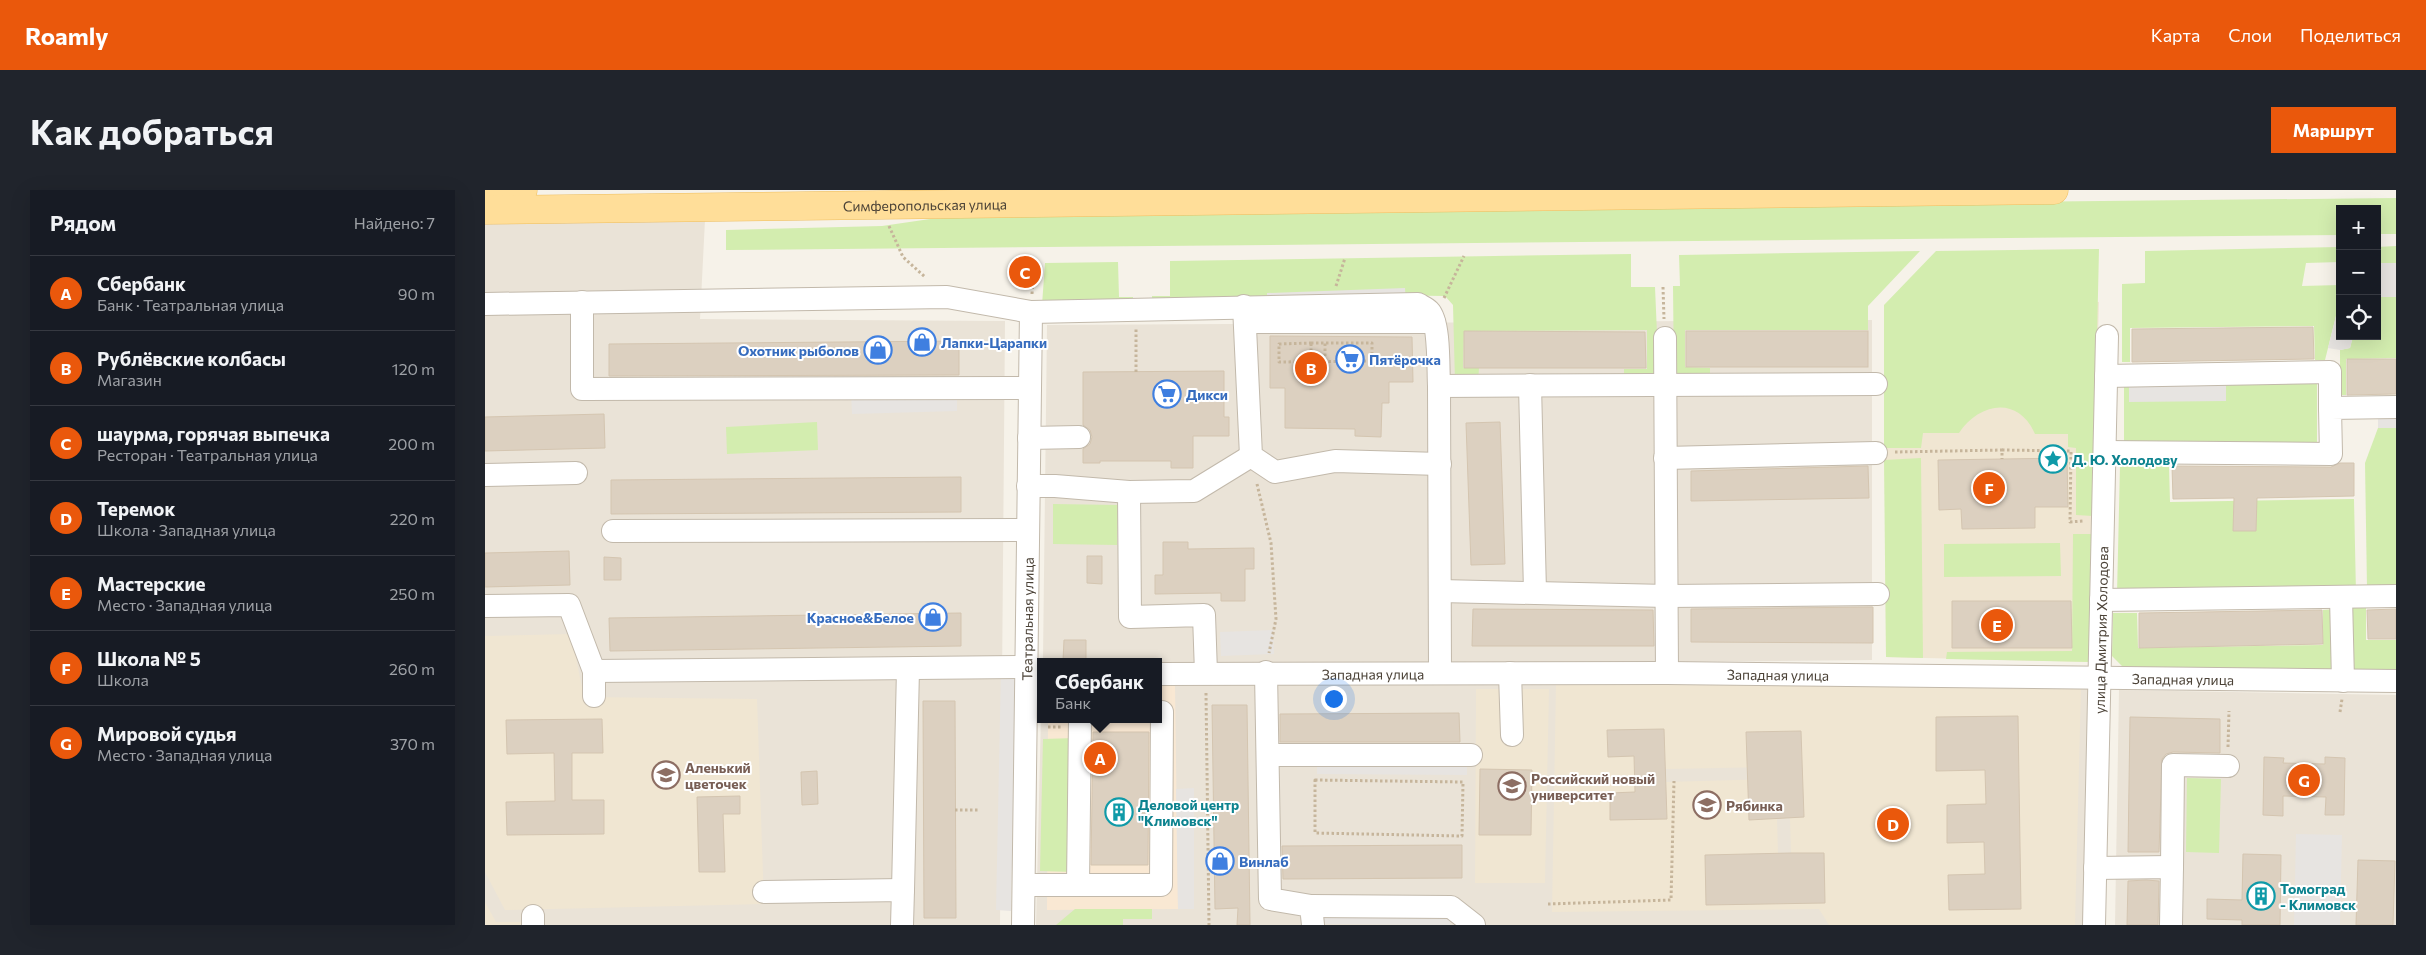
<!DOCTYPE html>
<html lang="ru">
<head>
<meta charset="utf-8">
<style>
	:root { --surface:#171b24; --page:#20242c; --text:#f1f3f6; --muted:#9ea1a6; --line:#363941; --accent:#ea580c }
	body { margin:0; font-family:Commissioner,sans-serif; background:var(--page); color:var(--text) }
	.controls { position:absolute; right:15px; top:15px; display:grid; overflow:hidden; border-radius:0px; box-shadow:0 5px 20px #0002 }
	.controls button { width:45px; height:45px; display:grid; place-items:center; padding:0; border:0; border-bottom:1px solid var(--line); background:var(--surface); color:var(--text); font:25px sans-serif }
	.you { position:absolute; left:848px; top:508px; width:18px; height:18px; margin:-12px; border:4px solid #fff; border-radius:50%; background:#1a73e8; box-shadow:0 0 0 8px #1a73e833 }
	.badge { display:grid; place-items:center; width:32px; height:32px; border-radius:50%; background:var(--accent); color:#fff; font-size:16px; font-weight:700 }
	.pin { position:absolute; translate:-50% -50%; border:2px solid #fff; box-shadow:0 1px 5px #0006 }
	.popup { position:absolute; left:552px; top:468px; width:125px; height:65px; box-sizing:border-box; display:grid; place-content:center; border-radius:0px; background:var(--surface); filter:drop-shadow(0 1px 4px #0005); font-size:16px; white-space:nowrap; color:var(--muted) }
	.popup b { font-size:19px; color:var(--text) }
	.popup::after { content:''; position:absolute; left:50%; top:100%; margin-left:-10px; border:10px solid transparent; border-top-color:var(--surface) }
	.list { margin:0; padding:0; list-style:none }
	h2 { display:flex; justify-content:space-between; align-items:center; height:65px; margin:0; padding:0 20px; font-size:21px }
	h2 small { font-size:16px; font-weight:400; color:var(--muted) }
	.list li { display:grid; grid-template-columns:32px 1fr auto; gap:15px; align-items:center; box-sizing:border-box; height:75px; padding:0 20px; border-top:1px solid var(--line) }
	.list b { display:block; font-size:19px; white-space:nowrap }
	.list p { margin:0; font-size:16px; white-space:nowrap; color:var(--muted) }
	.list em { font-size:16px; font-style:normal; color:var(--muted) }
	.icon { flex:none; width:28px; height:28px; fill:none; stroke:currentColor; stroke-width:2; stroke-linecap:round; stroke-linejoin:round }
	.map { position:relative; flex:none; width:1911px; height:735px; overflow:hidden; border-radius:0px }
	header { display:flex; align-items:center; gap:30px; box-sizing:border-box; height:70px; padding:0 25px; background:var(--accent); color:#fff }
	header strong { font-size:24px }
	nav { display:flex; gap:28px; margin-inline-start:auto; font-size:18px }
	.intro { display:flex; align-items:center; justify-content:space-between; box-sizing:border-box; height:120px; padding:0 30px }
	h1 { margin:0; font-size:35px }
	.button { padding:12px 22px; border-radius:0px; background:var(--accent); color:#fff; font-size:18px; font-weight:700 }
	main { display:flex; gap:30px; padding:0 30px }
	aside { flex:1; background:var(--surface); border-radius:0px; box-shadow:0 5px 20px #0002 }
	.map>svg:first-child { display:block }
	.residential { fill:#eae3d7 }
	.commercial { fill:#f9e8d3 }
	.education { fill:#f0e6d2; fill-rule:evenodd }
	.green { fill:#d3edaf; fill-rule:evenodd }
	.parking { fill:#e7e4e1 }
	.building { fill:#dcd0c0; stroke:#d4c5b0 }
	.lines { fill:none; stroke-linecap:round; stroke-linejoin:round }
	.minor-casing { stroke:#c2b9ab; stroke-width:24 }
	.major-casing { stroke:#eebe5f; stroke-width:29 }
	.path { stroke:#c6b59b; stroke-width:3; stroke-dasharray:2.5 2.5; stroke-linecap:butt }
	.minor { stroke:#fff; stroke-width:22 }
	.major { stroke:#ffde99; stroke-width:28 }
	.labels { text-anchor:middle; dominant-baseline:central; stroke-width:4; stroke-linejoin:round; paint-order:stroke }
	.street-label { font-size:14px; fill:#4b4237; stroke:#fff }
	.shop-label { font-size:14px; font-weight:bold; fill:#366cbe; stroke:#fff; text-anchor:start }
	.culture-label { font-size:14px; font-weight:bold; fill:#0d838f; stroke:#fff; text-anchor:start }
	.education-label { font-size:14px; font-weight:bold; fill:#785e54; stroke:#fff; text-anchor:start }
</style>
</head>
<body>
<header>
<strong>Roamly</strong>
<nav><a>Карта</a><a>Слои</a><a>Поделиться</a></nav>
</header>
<div class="intro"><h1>Как добраться</h1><a class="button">Маршрут</a></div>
<main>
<aside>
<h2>Рядом<small>Найдено: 7</small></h2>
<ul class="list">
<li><span class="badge">A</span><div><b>Сбербанк</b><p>Банк · Театральная улица</p></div><em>90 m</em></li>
<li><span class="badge">B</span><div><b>Рублёвские колбасы</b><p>Магазин</p></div><em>120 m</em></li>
<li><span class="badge">C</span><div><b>шаурма, горячая выпечка</b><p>Ресторан · Театральная улица</p></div><em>200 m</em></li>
<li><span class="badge">D</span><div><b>Теремок</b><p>Школа · Западная улица</p></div><em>220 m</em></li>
<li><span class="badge">E</span><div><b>Мастерские</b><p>Место · Западная улица</p></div><em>250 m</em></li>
<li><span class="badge">F</span><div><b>Школа № 5</b><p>Школа</p></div><em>260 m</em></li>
<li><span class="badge">G</span><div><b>Мировой судья</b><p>Место · Западная улица</p></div><em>370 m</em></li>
</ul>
</aside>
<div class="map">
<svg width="1911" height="735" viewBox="0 0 1911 735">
	<rect width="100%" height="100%" fill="#f6f2e9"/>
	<!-- residential -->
	<g class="residential">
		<polygon points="220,30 215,129 520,131 515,735 0,735 0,33"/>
		<polygon points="1387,130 1387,470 674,477 674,472 561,472 558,469 562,135"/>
		<polygon points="1596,490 1609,501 1605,735 551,735 556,524 556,529 674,529 674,492"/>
		<polygon points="1634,500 1911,505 1911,735 1630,735"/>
	</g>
	<!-- commercial -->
	<polygon class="commercial" points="690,495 693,719 562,720 563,529 674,529 674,496"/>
	<!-- education -->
	<g class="education">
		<polygon points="1614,112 1604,472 1401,467 1399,115"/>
		<path d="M 86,444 L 99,507 L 272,509 L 279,714 L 20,720 L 0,682 L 0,446 ZM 117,529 L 117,563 L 87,563 L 87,610 L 119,610 L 119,644 L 22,645 L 21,612 L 70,611 L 69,563 L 22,564 L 21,530 ZM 255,606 L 255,624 L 238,624 L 240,682 L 215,682 L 213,607 Z"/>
		<path d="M 1071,492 L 1596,496 L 1590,735 L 1344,735 L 1334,719 L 1067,722 ZM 1533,526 L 1536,719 L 1464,720 L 1463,685 L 1500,684 L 1499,652 L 1462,653 L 1462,615 L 1501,614 L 1500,580 L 1452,580 L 1451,527 ZM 1179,539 L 1180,579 L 1287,577 L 1262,542 L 1316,541 L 1319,627 L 1305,628 L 1306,664 L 1339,663 L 1340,712 L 1221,715 L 1220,665 L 1293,663 L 1292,629 L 1264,629 L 1263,603 L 1287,589 L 1181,592 L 1182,629 L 1126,630 L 1125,603 L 1150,602 L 1149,566 L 1123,567 L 1122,540 Z"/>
		<polygon points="991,499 1064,499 1060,693 990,693"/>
		<polygon points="0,712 11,732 36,732 36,735 0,735"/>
	</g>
	<!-- green -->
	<g class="green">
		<polygon points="1911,8 1911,44 1892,44 1892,19 1855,19 1855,45 241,60 241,40 397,36 445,29 553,22"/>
		<polygon points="1911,56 1911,73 1892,73 1892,57"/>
		<polygon points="1855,57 1855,72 1821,73 1817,96 1855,95 1855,110 1840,170 1830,170 1829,136 1645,138 1645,172 1637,172 1637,94 1660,93 1660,61"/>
		<path d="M 1614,59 L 1608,326 L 1591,325 L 1591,258 L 1583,257 L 1583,244 L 1550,244 C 1533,205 1494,213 1474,243 L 1438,243 L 1436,258 L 1399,258 L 1399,115 L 1451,61 Z"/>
		<polygon points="1435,61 1383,116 1383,140 1200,140 1200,177 1225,178 1225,188 1189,190 1188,96 1195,96 1194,65"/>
		<polygon points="1146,64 1146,97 1170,97 1174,190 1139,191 1139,179 1162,179 1162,140 979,141 978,178 994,178 993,192 970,192 968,115 960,106 815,104 667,112 667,106 685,106 685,71"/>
		<polygon points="633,72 634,107 648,107 648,112 557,115 560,73"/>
		<polygon points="1892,107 1911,107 1911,168 1861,169 1861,205 1855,205 1855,160 1865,158 1868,146 1892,146"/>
		<polygon points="1741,191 1832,191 1832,253 1639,254 1639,192 1644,192 1645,211 1741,211"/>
		<polygon points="332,232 333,260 242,264 241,237"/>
		<polygon points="1893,238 1911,238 1911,398 1882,398 1880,273"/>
		<polygon points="1436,268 1438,468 1401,467 1399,270"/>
		<path d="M 1635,276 L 1684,276 L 1685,312 L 1869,309 L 1871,403 L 1632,404 ZM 1771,326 L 1771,341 L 1748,341 Z"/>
		<polygon points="568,314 633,315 632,355 568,354"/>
		<polygon points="1588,344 1607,344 1604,472 1461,469 1462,462 1587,461"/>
		<polygon points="1575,353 1576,386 1459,387 1459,354"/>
		<polygon points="1866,416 1881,416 1881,450 1911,450 1911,482 1867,482"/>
		<polygon points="1851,419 1851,482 1641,480 1627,466 1628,423 1652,423 1653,458 1838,455 1838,420"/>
		<polygon points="590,548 587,682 555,681 558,549"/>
		<polygon points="1702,588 1736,589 1734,663 1701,662"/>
		<polygon points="590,719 667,719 667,729 638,729 638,735 571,735"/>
	</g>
	<!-- parking -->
	<g class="parking">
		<rect x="1892" y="73" width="19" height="34"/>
		<polygon points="920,98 921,114 782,116 782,103"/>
		<polygon points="1855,110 1855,146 1868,146 1865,158 1855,160 1843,158"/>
		<polygon points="1741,191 1741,211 1644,212 1644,192"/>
		<polygon points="472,200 472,221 367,224 366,202"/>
		<polygon points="1911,217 1911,238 1893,238 1893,218"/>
		<polygon points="788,440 789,464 736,466 735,442"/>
		<polygon points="516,479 531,480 526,721 511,720"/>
		<polygon points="832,568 982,570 982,585 832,584"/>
		<polygon points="709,598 709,719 693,719 691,599"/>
		<polygon points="1811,644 1857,645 1855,735 1809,735"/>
		<polygon points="839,719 965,720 965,735 839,734"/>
	</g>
	<!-- building -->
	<g class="building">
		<polygon points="1828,137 1829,169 1647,172 1647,139"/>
		<polygon points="979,141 1160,142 1161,178 979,178"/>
		<rect x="1201" y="141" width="182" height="36"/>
		<polygon points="785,146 927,147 928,192 904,192 904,213 897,213 896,247 870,246 870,239 800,238 800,198 785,198"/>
		<polygon points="474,151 474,185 124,186 124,154"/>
		<polygon points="1862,169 1911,169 1911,204 1862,205"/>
		<polygon points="739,181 739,227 744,227 744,246 708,246 708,278 686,278 686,271 615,271 615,273 598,273 598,259 605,254 607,247 605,240 598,235 598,182"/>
		<polygon points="119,224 120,258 0,261 0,227"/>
		<polygon points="1015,232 1020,374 986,375 981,233"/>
		<polygon points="1582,268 1583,317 1550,317 1550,338 1477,339 1476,319 1454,320 1453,270"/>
		<polygon points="1855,273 1869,273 1869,306 1772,308 1771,341 1748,341 1749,308 1688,309 1687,276 1846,277"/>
		<polygon points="1383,276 1384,308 1206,311 1206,281"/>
		<polygon points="476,287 476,322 126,324 126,290"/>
		<polygon points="678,352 703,352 703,359 769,358 769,379 760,379 760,411 736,411 736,403 670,404 670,385 678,385"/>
		<polygon points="84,361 85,395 0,397 0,363"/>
		<polygon points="602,366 617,366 617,394 602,393"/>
		<polygon points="119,367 136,368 136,390 119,390"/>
		<polygon points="1467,411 1586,411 1587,458 1467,458"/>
		<polygon points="1388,417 1388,453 1206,452 1206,419"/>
		<polygon points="988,419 1168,420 1169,456 987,456"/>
		<polygon points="1911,419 1911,449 1883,449 1882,420"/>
		<polygon points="1837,420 1838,454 1654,458 1654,423"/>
		<polygon points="476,423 476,456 125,461 124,428"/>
		<polygon points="579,450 601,450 601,471 578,471"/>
		<polygon points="438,511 470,511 471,728 439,728"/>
		<polygon points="727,515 762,515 765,735 752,735 753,718 730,719"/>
		<polygon points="974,523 975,552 795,552 795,524"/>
		<polygon points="1533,526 1536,719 1464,720 1463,685 1500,684 1499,652 1462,653 1462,615 1501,614 1500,580 1451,581 1451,527"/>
		<polygon points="1645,527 1735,529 1735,563 1688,562 1681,564 1677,569 1674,662 1643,662"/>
		<polygon points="117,529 118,563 87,563 87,610 119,610 119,644 22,645 21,612 70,611 69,563 22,564 21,530"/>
		<polygon points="1179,539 1182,629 1125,630 1125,603 1150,602 1149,566 1123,567 1122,540"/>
		<polygon points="1316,541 1319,627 1264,630 1261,542"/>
		<polygon points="608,542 664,542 663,675 606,675"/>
		<polygon points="1779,567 1799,568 1798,573 1840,574 1840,567 1860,568 1859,625 1840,625 1841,607 1798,606 1798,626 1778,625"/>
		<polygon points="995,579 1047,580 1046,645 994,645"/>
		<polygon points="332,581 333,614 317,615 316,582"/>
		<polygon points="255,606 255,624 238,624 240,682 214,682 212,607"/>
		<polygon points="977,655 977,688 798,689 797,656"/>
		<polygon points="1306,663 1339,663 1340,713 1221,715 1220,665"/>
		<polygon points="1758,664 1796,665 1795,735 1757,735 1757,730 1722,729 1722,709 1757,710"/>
		<polygon points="1873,670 1910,671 1908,735 1871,735"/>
		<polygon points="1661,690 1674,691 1673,735 1642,735 1643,691"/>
	</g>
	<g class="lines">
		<!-- minor casing -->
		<g class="minor-casing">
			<g id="minor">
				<polyline points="97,112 97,199 545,198"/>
				<path d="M 0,114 L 462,107 L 546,122 L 933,114 C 936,116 941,118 944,121 C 955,132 953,179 954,196 L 955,483"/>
				<polyline points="759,116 766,266 790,282 850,271 955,274"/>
				<polyline points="760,132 949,132"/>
				<polyline points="1180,148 1182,483"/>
				<polyline points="1621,186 1845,182 1845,218"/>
				<polyline points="1045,195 1050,402"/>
				<polyline points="954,196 1391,194"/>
				<polyline points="544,248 594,247"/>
				<polyline points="1620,262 1846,264 1845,218 1911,217"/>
				<polyline points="1180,268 1391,263"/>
				<polyline points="0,285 91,283"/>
				<polyline points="543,296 570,296 644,302 709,301 766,266"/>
				<polyline points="644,302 645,427 719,425 721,483"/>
				<polyline points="128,341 543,340"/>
				<polyline points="955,401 1182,406 1393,404"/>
				<polyline points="1856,407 1858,491"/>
				<polyline points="1616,410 1911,406"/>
				<polyline points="0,416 84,415 109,481 541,477"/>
				<polyline points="109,481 109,506"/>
				<polyline points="781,482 785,709 826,716 828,735"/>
				<polyline points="1025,483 1027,545"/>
				<path id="s1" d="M 674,484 L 1182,483 L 1911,491"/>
				<polyline points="783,565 986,565"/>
				<polyline points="1687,677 1688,575 1743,576"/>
				<polyline points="1610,678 1687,677 1686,735"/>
				<polyline points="539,695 676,695 677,522 674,522"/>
				<polyline points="593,695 595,529"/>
				<polyline points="418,700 423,479"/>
				<polyline points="279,702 418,700 417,735"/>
				<polyline points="826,716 966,717 989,735"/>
				<polyline points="48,726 48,735"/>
				<path id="s2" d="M 538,735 L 546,122"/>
				<path id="s3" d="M 1609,735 L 1622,146"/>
			</g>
		</g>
		<!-- major casing -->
		<g class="major-casing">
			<g id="major">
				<polyline points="0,1 38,0"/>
				<path id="s4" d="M 0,20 L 1569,0"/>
			</g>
		</g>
		<!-- path -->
		<g class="path">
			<polyline points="404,36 418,67 440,87"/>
			<polyline points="851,96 860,68"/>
			<polyline points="1178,97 1179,129"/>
			<polyline points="547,104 549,73"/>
			<polyline points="959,108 979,66"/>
			<polygon points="826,153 887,153 887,171 794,172 794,154"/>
			<polyline points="826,171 826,152"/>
			<polyline points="840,171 840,153"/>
			<polyline points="651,182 651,138"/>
			<polyline points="1517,260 1586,261 1585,332 1598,331"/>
			<polyline points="1410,262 1517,260 1517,269"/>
			<polyline points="772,294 786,353 791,429 784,463"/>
			<polyline points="721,503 724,735"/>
			<polyline points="1855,522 1857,509"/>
			<polyline points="563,537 577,537"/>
			<polyline points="1743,557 1744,521"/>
			<polygon points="830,590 978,592 977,646 830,643"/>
			<polyline points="470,620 494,620"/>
			<polyline points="1063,714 1186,710 1189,591"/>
		</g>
		<!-- minor -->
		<use href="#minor" class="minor"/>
		<!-- major -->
		<use href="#major" class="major"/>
	</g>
	<!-- icons -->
	<defs>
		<g id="shop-ring" transform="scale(1.4375)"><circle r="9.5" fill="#fff" stroke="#3f7fe0" stroke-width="1.5"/><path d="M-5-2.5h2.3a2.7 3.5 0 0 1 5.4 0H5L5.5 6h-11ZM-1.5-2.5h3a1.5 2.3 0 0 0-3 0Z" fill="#3f7fe0"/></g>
		<g id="supermarket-ring" transform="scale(1.4375)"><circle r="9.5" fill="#fff" stroke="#3f7fe0" stroke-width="1.5"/><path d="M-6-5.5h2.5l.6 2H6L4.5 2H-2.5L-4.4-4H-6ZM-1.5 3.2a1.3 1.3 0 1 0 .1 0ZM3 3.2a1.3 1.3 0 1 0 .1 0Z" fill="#3f7fe0"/></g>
		<g id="sight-ring" transform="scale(1.4375)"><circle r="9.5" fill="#fff" stroke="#0f9aa8" stroke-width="1.5"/><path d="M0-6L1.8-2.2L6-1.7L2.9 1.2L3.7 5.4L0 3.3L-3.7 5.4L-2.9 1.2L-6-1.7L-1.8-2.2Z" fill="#0f9aa8"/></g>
		<g id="school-ring" transform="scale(1.4375)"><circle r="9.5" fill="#fff" stroke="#8d6e63" stroke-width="1.5"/><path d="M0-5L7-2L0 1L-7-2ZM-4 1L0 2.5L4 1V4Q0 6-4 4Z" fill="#8d6e63"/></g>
		<g id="university-ring" transform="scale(1.4375)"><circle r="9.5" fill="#fff" stroke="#8d6e63" stroke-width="1.5"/><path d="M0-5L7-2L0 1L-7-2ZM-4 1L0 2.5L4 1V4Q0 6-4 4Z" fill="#8d6e63"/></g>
		<g id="building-ring" transform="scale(1.4375)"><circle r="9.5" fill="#fff" stroke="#0f9aa8" stroke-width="1.5"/><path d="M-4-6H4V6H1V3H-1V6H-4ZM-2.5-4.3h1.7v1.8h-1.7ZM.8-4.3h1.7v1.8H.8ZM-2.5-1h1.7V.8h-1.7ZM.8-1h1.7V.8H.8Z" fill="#0f9aa8"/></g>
	</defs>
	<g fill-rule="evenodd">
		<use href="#shop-ring" x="437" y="152"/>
		<use href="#shop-ring" x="393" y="160"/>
		<use href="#supermarket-ring" x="865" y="169"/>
		<use href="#supermarket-ring" x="682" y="204"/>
		<use href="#sight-ring" x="1568" y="269"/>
		<use href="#shop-ring" x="448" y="427"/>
		<use href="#school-ring" x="181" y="585"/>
		<use href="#university-ring" x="1027" y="596"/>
		<use href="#school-ring" x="1222" y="615"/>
		<use href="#building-ring" x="634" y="622"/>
		<use href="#shop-ring" x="735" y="671"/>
		<use href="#building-ring" x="1776" y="706"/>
	</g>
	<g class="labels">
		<!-- street labels -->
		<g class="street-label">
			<text stroke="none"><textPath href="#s4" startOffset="440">Симферопольская улица</textPath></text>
			<text stroke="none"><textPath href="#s2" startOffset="306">Театральная улица</textPath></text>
			<text stroke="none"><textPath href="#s3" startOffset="295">улица Дмитрия Холодова</textPath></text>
			<text stroke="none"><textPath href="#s1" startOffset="214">Западная улица</textPath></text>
			<text stroke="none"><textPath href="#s1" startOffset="619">Западная улица</textPath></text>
			<text stroke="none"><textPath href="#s1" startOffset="1024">Западная улица</textPath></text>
		</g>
		<!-- shop labels -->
		<g class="shop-label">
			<text x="456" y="152">Лапки-Царапки</text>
			<text x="374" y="160" text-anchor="end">Охотник рыболов</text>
			<text x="884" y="169">Пятёрочка</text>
			<text x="701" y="204">Дикси</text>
			<text x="429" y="427" text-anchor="end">Красное&amp;Белое</text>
			<text x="754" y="671">Винлаб</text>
		</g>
		<!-- culture labels -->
		<g class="culture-label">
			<text x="1587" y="269">Д. Ю. Холодову</text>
			<text x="653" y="614">Деловой центр<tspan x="653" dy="16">"Климовск"</tspan></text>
			<text x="1795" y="698">Томоград<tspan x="1795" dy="16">- Климовск</tspan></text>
		</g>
		<!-- education labels -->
		<g class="education-label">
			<text x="200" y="577">Аленький<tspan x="200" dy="16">цветочек</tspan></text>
			<text x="1046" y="588">Российский новый<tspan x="1046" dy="16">университет</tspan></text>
			<text x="1241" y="615">Рябинка</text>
		</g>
	</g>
</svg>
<div class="controls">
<button>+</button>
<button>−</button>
<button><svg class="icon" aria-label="locate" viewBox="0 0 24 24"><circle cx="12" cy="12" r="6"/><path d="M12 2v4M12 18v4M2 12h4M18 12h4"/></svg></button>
</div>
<div class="you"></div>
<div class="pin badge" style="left:615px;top:568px">A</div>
<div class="popup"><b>Сбербанк</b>Банк</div>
<div class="pin badge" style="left:826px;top:178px">B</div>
<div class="pin badge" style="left:540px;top:82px">C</div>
<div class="pin badge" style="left:1408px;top:634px">D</div>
<div class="pin badge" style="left:1512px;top:435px">E</div>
<div class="pin badge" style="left:1504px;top:298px">F</div>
<div class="pin badge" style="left:1819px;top:590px">G</div>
</div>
</main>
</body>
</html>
